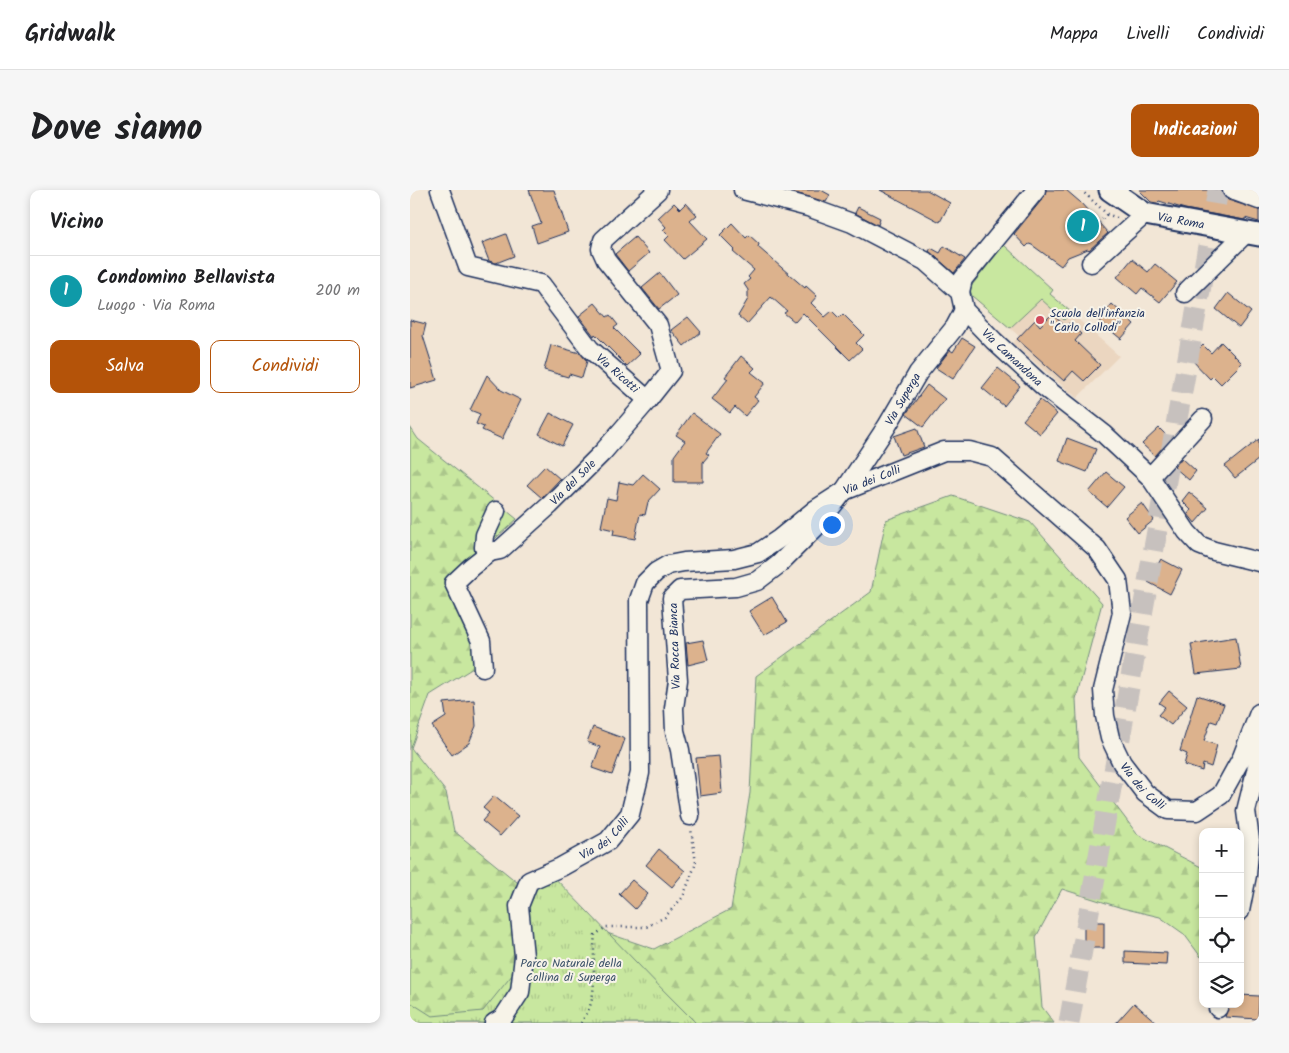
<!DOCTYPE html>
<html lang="it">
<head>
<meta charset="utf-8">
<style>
	:root { --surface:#fff; --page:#f6f6f6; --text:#202124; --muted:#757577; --line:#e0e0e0; --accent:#b45309 }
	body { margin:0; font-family:Kalam,sans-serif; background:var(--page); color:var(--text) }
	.controls { position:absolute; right:15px; bottom:15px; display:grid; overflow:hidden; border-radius:10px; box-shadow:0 2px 8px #0003 }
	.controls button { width:45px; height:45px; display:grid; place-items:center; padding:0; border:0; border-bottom:1px solid var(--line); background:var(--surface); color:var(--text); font:25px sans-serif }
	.you { position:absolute; left:421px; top:334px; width:18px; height:18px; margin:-12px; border:4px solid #fff; border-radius:50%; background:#1a73e8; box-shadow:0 0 0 8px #1a73e833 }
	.badge { display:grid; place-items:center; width:32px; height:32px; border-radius:50%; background:var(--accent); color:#fff; font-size:16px; font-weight:700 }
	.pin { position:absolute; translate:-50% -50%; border:2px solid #fff; box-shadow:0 1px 5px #0006 }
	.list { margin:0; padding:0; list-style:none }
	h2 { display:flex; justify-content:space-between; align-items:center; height:65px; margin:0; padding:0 20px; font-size:21px }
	h2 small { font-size:16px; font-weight:400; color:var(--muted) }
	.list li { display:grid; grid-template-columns:32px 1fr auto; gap:15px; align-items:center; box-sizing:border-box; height:70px; padding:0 20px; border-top:1px solid var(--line) }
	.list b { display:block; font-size:19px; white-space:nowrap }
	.list p { margin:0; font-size:16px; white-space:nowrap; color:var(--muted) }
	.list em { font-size:16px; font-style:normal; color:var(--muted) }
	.actions { display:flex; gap:10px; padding:15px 20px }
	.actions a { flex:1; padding:11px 0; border:1px solid var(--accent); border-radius:10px; text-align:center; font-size:18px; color:var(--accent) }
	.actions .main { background:var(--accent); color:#fff }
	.icon { flex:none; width:28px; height:28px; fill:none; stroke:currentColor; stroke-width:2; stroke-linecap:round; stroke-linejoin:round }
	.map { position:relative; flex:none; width:849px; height:833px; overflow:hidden; border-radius:10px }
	header { display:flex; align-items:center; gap:30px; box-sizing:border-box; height:70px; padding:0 25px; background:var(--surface); border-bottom:1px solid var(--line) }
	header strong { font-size:24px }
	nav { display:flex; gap:28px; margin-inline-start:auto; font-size:18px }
	.intro { display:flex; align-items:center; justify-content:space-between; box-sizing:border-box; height:120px; padding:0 30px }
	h1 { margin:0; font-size:35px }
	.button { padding:12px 22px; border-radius:10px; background:var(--accent); color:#fff; font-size:18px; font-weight:700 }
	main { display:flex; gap:30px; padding:0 30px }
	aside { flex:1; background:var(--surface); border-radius:10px; box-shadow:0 2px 8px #0003 }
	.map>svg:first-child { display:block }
	.built { fill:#ebd6c0 }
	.grass { fill:#c8e79f; stroke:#728b7e }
	.forest { fill:url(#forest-firs); stroke:#728b7e }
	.park { fill:url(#park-tufts); stroke:#728b7e }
	.building { fill:#dcb28d; stroke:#1b2f5e }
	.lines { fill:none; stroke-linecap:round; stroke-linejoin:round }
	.major-tunnel { stroke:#c7c1be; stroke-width:21; stroke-dasharray:21 11; stroke-linecap:butt }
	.minor-casing { stroke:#1b2f5e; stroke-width:21 }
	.major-casing { stroke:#1b2f5e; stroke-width:25 }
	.path { stroke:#1b2f5e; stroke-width:2.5; stroke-dasharray:1 4; stroke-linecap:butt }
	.minor { stroke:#f7f3e8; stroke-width:18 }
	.major { stroke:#f7f3e8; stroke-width:21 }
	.poi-dot { fill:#d1495b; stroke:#f7f3e8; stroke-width:2 }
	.labels { text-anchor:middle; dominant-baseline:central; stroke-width:4; stroke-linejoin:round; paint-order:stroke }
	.street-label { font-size:12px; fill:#1b2f5e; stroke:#f7f3e8 }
	.poi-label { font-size:12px; fill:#1b2f5e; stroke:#f7f3e8; text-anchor:start }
	.park-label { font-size:12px; fill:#3e546b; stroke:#f7f3e8 }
</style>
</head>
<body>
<header>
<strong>Gridwalk</strong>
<nav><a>Mappa</a><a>Livelli</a><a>Condividi</a></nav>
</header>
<div class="intro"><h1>Dove siamo</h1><a class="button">Indicazioni</a></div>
<main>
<aside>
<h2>Vicino<small></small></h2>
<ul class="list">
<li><span class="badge" style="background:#0f9aa8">1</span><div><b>Condomino Bellavista</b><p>Luogo · Via Roma</p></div><em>200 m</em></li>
</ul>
<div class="actions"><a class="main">Salva</a><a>Condividi</a></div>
</aside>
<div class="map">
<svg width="849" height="833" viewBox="0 0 849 833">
	<defs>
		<pattern id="forest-firs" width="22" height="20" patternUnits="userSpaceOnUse" patternTransform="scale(1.25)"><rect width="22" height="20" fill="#c8e79f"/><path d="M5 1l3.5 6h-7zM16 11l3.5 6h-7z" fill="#abc68b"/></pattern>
		<pattern id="park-tufts" width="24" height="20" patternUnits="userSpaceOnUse" patternTransform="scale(1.25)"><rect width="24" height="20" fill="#c8e79f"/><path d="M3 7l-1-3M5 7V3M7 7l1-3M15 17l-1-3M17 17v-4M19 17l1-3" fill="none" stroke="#abc68b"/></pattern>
	</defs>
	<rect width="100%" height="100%" fill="#f2e6d6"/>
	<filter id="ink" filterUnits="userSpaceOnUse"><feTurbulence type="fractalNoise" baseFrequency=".02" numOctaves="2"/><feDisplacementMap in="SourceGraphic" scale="10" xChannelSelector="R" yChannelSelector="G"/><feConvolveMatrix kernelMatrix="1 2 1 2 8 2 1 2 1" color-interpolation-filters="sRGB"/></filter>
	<g filter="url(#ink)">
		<!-- built -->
		<polygon class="built" points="594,55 643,100 640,104 709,166 667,208 608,158 603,153 609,146 562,106 560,100 562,95"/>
		<!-- grass -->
		<polygon class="grass" points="594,55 643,100 640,104 661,122 654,130 631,109 600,138 562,106 560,100 562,95"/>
		<!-- forest -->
		<polygon class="forest" points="0,237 8,249 107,329 38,391 71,473 20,505 1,558 36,602 44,641 150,727 244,759 321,719 340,603 346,486 461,402 476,330 543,306 620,332 692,413 666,509 669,567 727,644 793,678 793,763 791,767 774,744 750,727 712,718 652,699 626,747 632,817 644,833 0,833"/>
		<!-- park -->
		<path class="park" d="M 134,677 C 185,728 234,782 286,833 L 0,833 L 0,812 L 22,826 L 73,821 L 107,779 L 103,723 Z"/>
		<!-- building -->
		<g class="building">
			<polygon points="119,0 144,0 158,42 127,53 122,36 131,33"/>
			<polygon points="375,0 411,0 420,5 416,12"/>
			<polygon points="470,0 517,0 540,13 530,32"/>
			<polygon points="636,0 656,0 670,12 698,43 679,60 678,59 658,67 651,76 622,55 619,54 616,57 604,44 634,7"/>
			<polygon points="729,0 812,0 814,6 818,10 849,20 849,32 835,28 835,30 775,19 749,11 747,13 741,12"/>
			<polygon points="264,13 270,19 276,13 287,25 280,31 297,49 273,69 255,50 259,46 253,40 256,37 248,28"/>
			<polygon points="448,17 470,28 468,35 445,23"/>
			<polygon points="322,33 336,48 339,45 349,54 348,57 395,98 396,96 407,106 401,113 415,127 422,121 429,128 433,124 454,145 446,153 452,159 440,170 393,123 385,132 374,123 377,121 361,107 337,134 328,126 338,109 338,100 334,94 340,89 338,87 344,80 323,62 325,60 310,45"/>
			<polygon points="96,44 104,66 86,73 79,71 72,53"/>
			<polygon points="225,47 239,63 218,81 205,64"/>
			<polygon points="534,56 555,69 544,83 519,61 521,58 530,63"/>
			<polygon points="722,69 738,82 745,74 767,92 750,112 732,98 727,104 707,87"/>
			<polygon points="250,83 267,105 249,119 232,98"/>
			<polygon points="818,103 841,122 829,138 806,119"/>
			<polygon points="185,113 197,127 200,125 208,135 204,138 230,164 217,176 185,144 184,146 169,126"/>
			<polygon points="702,114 724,134 711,149 688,130"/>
			<polygon points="642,124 656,137 659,133 671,144 665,151 690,175 674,191 663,181 654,191 607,149 625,130 630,136"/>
			<polygon points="278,127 291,142 274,156 261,140"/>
			<polygon points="0,130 16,134 13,146 27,190 0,198"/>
			<polygon points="552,148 565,156 543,189 526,178 540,160 543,162"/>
			<polygon points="811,152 832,173 811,194 803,186 800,189 780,168 793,155 801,163"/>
			<polygon points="141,155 170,163 177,171 172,188 159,184 158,187 134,180"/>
			<polygon points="331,166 345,178 341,182 355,193 344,207 348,210 335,226 325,217 320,223 302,209 318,189 315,187"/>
			<polygon points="588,178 610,196 594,216 572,198"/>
			<polygon points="77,185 91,200 111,210 92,249 72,240 74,237 66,234 70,224 60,220"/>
			<polygon points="517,195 535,209 513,237 496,224"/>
			<polygon points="630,210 647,224 630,244 613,230"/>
			<polygon points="140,223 163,235 152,256 129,244"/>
			<polygon points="282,223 310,244 296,263 299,265 293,272 293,292 264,292 264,266 275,251 266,245"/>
			<polygon points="507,238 514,257 491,265 484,246"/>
			<polygon points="749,238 760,249 745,266 732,254"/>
			<polygon points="657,248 686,259 677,282 649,271"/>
			<polygon points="849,249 849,269 825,288 815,276"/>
			<polygon points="772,268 786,281 779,290 764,277"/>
			<polygon points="135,276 150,289 132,308 117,295"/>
			<polygon points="696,282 714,297 697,317 679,302"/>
			<polygon points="233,284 250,299 238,312 235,325 230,324 225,349 203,345 204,340 191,337 197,308 206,310 209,292 223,295"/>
			<polygon points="779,302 798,318 785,333 778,324 781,320 772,311"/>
			<polygon points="732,313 744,330 728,343 715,327"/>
			<polygon points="751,369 772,380 760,404 738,392"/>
			<polygon points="362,407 377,432 354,445 339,421"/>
			<polygon points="826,447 831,479 786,484 781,454"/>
			<polygon points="293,450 298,470 278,475 276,453"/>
			<polygon points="759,501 777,516 761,535 748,525 755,517 749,513"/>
			<polygon points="787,505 814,514 807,533 801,531 794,551 807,555 801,577 793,574 792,581 774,575 777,564 770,561"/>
			<polygon points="64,510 66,536 59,553 42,565 22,536 36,527 34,513"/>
			<polygon points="183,537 215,549 202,585 182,578 190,557 177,552"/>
			<polygon points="309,566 312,603 290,606 286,568"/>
			<polygon points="84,606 108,626 90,646 72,631 79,623 73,618"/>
			<polygon points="249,659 275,681 262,697 236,675"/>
			<polygon points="222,690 238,704 225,719 209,704"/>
			<rect x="674" y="732" width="20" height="26"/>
			<polygon points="715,761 757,763 756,775 715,773"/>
			<polygon points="830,805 849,806 848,829 815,827 819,814 830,814"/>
			<polygon points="724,813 747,833 706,833"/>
		</g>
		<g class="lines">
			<!-- major-tunnel -->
			<polyline class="major-tunnel" points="659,833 808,0"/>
			<!-- minor casing -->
			<g class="minor-casing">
				<g id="minor">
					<path id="s1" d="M 30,0 L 58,77 L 131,94 L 180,159 L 238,210 L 261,181 L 248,135 L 196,70 L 191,59 L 193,50 L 248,0"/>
					<path id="s2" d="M 333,0 L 398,17 L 442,33 L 515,71 L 550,102 L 554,120 L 584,151 L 634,197 L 694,244 L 740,287 L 777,342 L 789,355 L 804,361 L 849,372"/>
					<polyline points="822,0 849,10"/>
					<polyline points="681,73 735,24"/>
					<polyline points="550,102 553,89 626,0"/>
					<polyline points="775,103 837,42"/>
					<polyline points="740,287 793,229"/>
					<path id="s3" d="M 86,321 L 75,345 L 74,357 L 80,362 L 90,360 L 140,315 L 193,262 L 238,210"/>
					<polyline points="73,478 71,451 44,393 61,377 80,362"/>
					<path id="s4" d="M 280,626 L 270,560 L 265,541 L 264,518 L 268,490 L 262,408 L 270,400 L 326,397 L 347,391 L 368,375 L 405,338 L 434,301 L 477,236 L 508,183 L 545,137 L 554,120"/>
					<polyline points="830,721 837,685 840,650 836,621 847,577 849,549"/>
					<polyline points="808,818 809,814"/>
					<path id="s5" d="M 84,833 L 93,828 L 110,802 L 114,766 L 109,716 L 119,691 L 151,677 L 198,651 L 220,624 L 230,583 L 229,410 L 235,393 L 246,382 L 258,375 L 274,372 L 324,369 L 348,363 L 369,349 L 406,319 L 434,301 L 534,261 L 559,261 L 582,267 L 687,359 L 708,390 L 712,423 L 693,500 L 695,526 L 700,548 L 712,573 L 735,603 L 758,620 L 787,621 L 811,605 L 832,567 L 849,523"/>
				</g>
			</g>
			<!-- major casing -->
			<g class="major-casing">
				<g id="major">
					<path id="s6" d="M 700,0 L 735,24 L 849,45"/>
				</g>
			</g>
			<!-- path -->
			<g class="path">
				<polyline points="671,0 697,24 707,28"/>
				<polyline points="689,33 697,24"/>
				<path d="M 171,833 C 174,828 178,822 180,816 C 187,797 182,767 185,745 L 196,737 L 236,737 L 255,727 L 273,707 L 286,673 L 281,639"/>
			</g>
			<!-- minor -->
			<use href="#minor" class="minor"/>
			<!-- major -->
			<use href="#major" class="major"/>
		</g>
	</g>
	<!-- markers -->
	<circle class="poi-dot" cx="630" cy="130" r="5"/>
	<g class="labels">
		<!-- street labels -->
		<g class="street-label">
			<text stroke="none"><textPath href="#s6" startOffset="79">Via Roma</textPath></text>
			<text stroke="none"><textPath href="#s2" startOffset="329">Via Camandona</textPath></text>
			<text stroke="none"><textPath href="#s1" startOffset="275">Via Ricotti</textPath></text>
			<text stroke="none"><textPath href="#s4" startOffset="544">Via Superga</textPath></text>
			<text stroke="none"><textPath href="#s5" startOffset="768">Via dei Colli</textPath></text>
			<text stroke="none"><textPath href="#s3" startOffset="156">Via del Sole</textPath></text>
			<text transform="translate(265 456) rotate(-92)">Via Rocca Bianca</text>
			<text stroke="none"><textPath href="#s5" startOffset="1292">Via dei Colli</textPath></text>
			<text stroke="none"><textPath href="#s5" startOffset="242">Via dei Colli</textPath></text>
		</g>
		<!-- poi labels -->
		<g class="poi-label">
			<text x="640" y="123">Scuola dell'infanzia<tspan x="640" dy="14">"Carlo Collodi"</tspan></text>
		</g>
		<!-- park labels -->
		<g class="park-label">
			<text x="161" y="773">Parco Naturale della<tspan x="161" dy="14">Collina di Superga</tspan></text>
		</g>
	</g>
</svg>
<div class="controls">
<button>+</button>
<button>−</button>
<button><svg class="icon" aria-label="locate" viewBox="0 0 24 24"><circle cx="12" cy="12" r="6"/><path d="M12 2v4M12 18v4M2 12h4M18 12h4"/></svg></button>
<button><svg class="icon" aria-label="layers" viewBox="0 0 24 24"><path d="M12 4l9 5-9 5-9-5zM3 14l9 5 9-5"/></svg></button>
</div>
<div class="you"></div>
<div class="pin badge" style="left:673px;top:36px;background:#0f9aa8">1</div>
</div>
</main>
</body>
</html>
